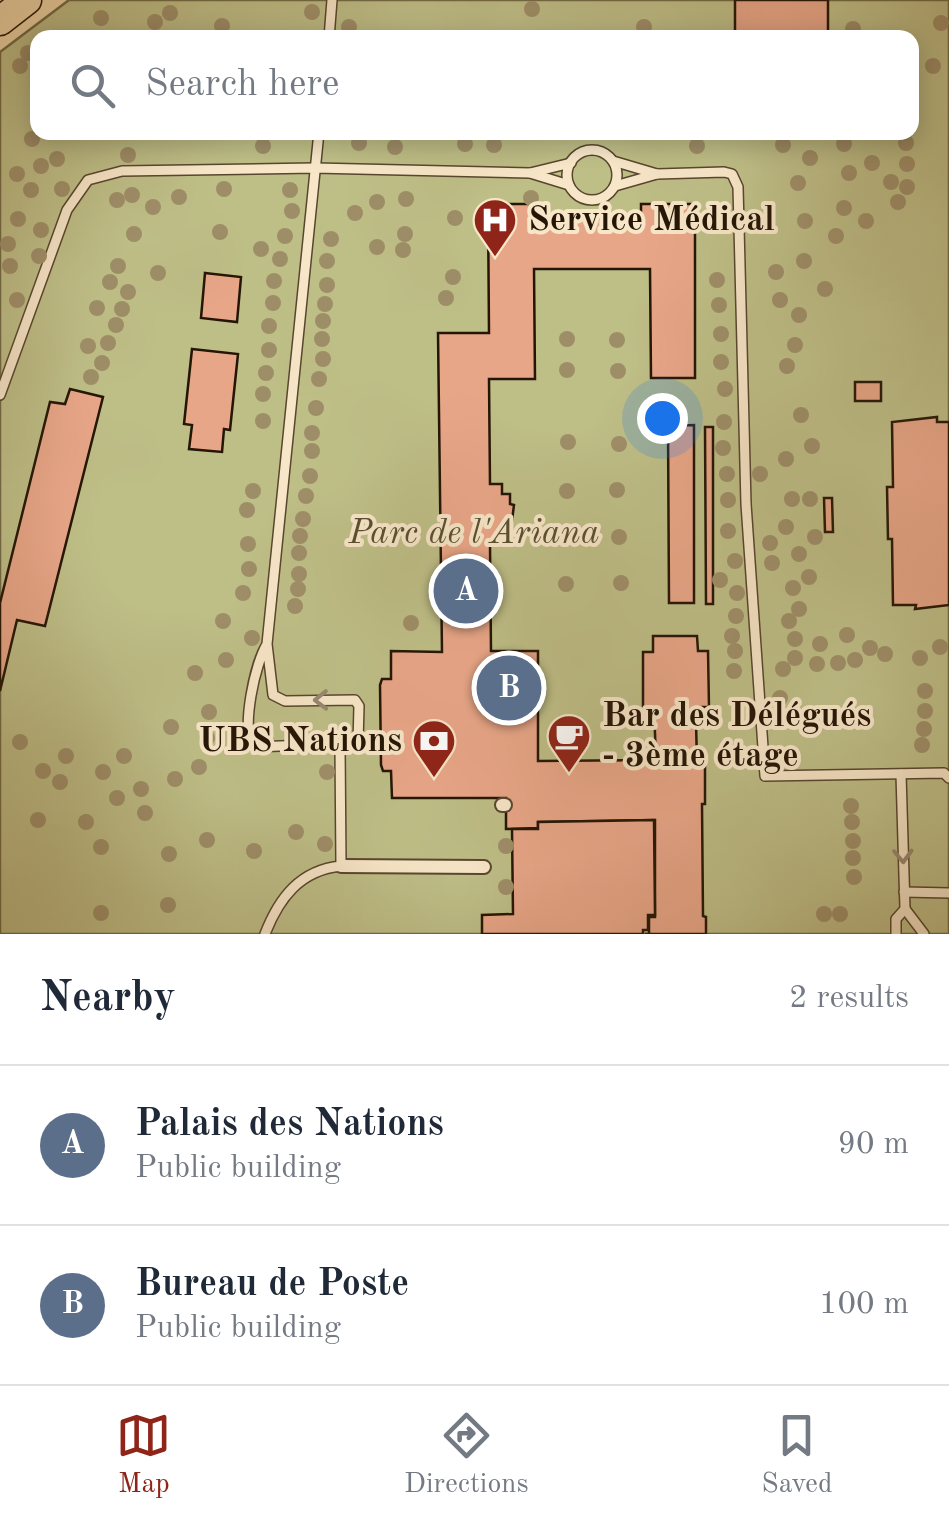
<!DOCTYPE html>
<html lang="en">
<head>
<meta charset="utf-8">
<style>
	:root { --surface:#fff; --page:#f6f6f7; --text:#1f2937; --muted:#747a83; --line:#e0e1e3; --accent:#8f2418 }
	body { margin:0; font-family:"Old Standard TT",serif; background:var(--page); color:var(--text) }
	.you { position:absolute; left:662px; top:418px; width:35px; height:35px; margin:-25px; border:8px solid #fff; border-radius:50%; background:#1a73e8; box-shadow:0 0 0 15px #1a73e833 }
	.badge { display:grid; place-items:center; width:65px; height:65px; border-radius:50%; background:var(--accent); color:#fff; font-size:32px; font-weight:700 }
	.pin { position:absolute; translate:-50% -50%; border:5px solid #fff; box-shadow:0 2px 10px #0006 }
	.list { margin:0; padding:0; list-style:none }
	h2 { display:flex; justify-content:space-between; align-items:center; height:130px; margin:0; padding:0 40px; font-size:42px }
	h2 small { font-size:32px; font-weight:400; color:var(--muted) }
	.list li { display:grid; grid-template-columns:65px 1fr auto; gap:30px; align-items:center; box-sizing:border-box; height:160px; padding:0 40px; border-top:2px solid var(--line) }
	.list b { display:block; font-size:38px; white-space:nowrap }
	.list p { margin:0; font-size:32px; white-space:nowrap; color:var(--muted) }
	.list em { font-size:32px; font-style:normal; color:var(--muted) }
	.icon { flex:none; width:55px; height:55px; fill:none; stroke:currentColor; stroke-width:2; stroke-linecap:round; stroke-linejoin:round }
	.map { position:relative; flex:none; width:949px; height:934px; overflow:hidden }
	.search { position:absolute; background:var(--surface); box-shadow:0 5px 25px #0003; left:30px; right:30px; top:30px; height:110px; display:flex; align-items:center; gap:25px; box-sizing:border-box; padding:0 35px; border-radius:20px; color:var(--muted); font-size:38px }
	.sheet { height:450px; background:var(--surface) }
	nav { display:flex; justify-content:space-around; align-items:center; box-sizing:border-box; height:140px; border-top:2px solid var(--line); background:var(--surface); font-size:28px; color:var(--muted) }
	nav a { display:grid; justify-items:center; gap:5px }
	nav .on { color:var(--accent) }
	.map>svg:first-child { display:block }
	.green { fill:#bebe87; stroke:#716a46; stroke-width:2.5; fill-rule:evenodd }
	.building { fill:#e8a688; stroke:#241505; stroke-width:2.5 }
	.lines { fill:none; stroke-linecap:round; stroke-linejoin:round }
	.service-casing { stroke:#58462e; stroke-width:12 }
	.pedestrian-casing { stroke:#58462e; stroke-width:16 }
	.primary-casing { stroke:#241505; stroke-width:31 }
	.service { stroke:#f7e6c8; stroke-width:9 }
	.pedestrian { stroke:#f7e6c8; stroke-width:12 }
	.primary { stroke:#f2d9ab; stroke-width:28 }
	.tree { fill:#9e8e68 }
	.oneway { stroke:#988870 }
	.labels { text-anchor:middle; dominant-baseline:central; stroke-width:8; stroke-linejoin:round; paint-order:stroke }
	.poi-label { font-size:35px; font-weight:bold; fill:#241505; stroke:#f7e6c8; text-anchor:start }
	.park-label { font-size:35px; font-style:italic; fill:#5a5032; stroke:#f7e6c8 }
</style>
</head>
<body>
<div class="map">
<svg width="949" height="934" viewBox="0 0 949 934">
	<rect width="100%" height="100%" fill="#f2d9ab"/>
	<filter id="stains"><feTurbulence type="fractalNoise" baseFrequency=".002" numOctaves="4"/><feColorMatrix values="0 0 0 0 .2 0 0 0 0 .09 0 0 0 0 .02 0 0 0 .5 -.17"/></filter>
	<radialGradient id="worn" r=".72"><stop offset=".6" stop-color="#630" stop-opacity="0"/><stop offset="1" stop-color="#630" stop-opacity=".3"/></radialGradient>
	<!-- green -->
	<path class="green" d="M 69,0 L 949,0 L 949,934 L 0,934 L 0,52 ZM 38,38 L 912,38 L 912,132 L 38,132 Z"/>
	<!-- building -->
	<g class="building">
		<rect x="735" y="0" width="93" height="38"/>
		<polygon points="488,204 542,204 542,223 554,223 554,219 629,219 629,223 641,223 641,204 695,204 695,378 651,378 650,269 534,269 535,379 489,379 490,484 502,484 502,494 510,494 510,504 514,505 510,536 502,536 502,545 490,545 491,651 538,651 538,761 656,760 654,707 643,707 643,652 653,652 653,636 697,636 698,651 708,651 709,707 698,707 696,722 697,763 705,764 705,804 702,804 703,916 706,917 706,934 645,934 649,934 649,917 655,917 655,820 538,822 538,828 506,829 506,798 392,798 391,771 383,771 381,765 380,685 382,679 391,679 391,651 442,652 438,333 489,333"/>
		<polygon points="205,273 241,277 237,322 201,318"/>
		<polygon points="192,349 238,354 230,430 224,429 222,452 189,449 192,425 184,424"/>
		<rect x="855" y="382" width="26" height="19"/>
		<polygon points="70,389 103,397 45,626 17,620 0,691 0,603 50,402 65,404"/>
		<polygon points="937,417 937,422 949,422 949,605 915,609 916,605 893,605 892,539 888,539 887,487 893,487 892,422"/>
		<polygon points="694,425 694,603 669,603 668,426"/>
		<polygon points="705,427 713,427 713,604 706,604"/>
		<polygon points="824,498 832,498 833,532 825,532"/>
		<polygon points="654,820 655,915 648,915 648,930 643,930 643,934 482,934 482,915 513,914 512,829 538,829 538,822"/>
	</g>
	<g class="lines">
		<!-- service casing -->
		<g class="service-casing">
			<g id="service">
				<polyline points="329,38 332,0"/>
				<circle cx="592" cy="175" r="25"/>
				<polyline points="613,161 657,174"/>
				<polyline points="530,173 571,163"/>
				<polyline points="615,186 657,174 724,172 732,174 738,187 746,504 765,776 944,773 949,778"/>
				<polyline points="0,395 67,210 88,180 122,171 315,168 530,173 569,185"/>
				<path d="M 267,644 C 255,664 241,727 253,747 L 358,743 L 359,706 L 355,700 L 285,701 L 273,695 L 267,644 L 319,132"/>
				<polyline points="904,892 949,893"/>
				<polyline points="905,909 924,934"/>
				<path d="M 265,934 C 279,898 300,870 341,866 L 340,746"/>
				<polyline points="896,934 896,919 905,909 901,774"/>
			</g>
		</g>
		<!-- pedestrian casing -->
		<g class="pedestrian-casing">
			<g id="pedestrian">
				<polyline points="502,805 505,805"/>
				<polyline points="341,866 484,867"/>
			</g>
		</g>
		<!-- primary casing -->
		<g class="primary-casing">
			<polyline id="primary" points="0,21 27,0"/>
		</g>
		<!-- service -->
		<use href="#service" class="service"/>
		<!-- pedestrian -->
		<use href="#pedestrian" class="pedestrian"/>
		<!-- primary -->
		<use href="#primary" class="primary"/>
	</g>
	<!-- trees -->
	<g class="tree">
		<circle cx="532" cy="9" r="8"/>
		<circle cx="312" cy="12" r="8"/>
		<circle cx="170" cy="13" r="8"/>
		<circle cx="101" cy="18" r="8"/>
		<circle cx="155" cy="22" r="8"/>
		<circle cx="941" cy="23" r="8"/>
		<circle cx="222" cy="26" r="8"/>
		<circle cx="349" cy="27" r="8"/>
		<circle cx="644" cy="27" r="8"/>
		<circle cx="853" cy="29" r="8"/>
		<circle cx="28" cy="53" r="8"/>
		<circle cx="20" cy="66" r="8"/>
		<circle cx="933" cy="66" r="8"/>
		<circle cx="32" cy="139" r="8"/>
		<circle cx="359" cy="143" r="8"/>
		<circle cx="906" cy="143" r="8"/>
		<circle cx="465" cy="144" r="8"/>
		<circle cx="844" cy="144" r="8"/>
		<circle cx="494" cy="145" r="8"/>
		<circle cx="783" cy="145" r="8"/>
		<circle cx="263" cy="146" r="8"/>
		<circle cx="697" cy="146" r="8"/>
		<circle cx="395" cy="147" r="8"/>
		<circle cx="128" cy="155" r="8"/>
		<circle cx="810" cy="158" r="8"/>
		<circle cx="57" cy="159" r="8"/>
		<circle cx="872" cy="163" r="8"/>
		<circle cx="907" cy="164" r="8"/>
		<circle cx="41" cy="166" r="8"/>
		<circle cx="849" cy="173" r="8"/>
		<circle cx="17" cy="174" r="8"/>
		<circle cx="891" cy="182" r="8"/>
		<circle cx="798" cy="183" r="8"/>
		<circle cx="907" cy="187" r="8"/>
		<circle cx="62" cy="189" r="8"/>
		<circle cx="224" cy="189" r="8"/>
		<circle cx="31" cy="190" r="8"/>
		<circle cx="290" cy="190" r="8"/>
		<circle cx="132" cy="195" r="8"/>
		<circle cx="179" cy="197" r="8"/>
		<circle cx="531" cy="198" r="8"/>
		<circle cx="406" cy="199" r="8"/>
		<circle cx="117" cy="200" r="8"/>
		<circle cx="377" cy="202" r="8"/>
		<circle cx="898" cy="202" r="8"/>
		<circle cx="153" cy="207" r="8"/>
		<circle cx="844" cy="208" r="8"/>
		<circle cx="292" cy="211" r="8"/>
		<circle cx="355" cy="213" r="8"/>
		<circle cx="455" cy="218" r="8"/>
		<circle cx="18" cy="219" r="8"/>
		<circle cx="805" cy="221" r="8"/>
		<circle cx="866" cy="221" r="8"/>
		<circle cx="41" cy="230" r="8"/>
		<circle cx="220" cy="232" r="8"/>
		<circle cx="134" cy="234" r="8"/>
		<circle cx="405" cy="234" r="8"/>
		<circle cx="285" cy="236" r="8"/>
		<circle cx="836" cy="236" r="8"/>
		<circle cx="331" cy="239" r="8"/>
		<circle cx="8" cy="244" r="8"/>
		<circle cx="377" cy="247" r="8"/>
		<circle cx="261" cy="249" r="8"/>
		<circle cx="403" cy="250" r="8"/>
		<circle cx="39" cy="256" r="8"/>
		<circle cx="280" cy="259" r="8"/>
		<circle cx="327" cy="261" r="8"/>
		<circle cx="804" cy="261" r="8"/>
		<circle cx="10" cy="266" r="8"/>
		<circle cx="118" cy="266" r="8"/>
		<circle cx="776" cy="272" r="8"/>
		<circle cx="158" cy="273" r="8"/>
		<circle cx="453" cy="277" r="8"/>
		<circle cx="717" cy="280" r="8"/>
		<circle cx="274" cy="281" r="8"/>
		<circle cx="110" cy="282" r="8"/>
		<circle cx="327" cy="285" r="8"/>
		<circle cx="825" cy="289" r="8"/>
		<circle cx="128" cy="292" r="8"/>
		<circle cx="446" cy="298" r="8"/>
		<circle cx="17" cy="300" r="8"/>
		<circle cx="780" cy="300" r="8"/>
		<circle cx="273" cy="303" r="8"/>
		<circle cx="325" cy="304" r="8"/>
		<circle cx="719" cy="305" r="8"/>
		<circle cx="97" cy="308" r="8"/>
		<circle cx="122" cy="309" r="8"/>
		<circle cx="799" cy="315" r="8"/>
		<circle cx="323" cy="321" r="8"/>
		<circle cx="116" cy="325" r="8"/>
		<circle cx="269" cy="326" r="8"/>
		<circle cx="721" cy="334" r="8"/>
		<circle cx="322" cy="339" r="8"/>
		<circle cx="567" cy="339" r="8"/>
		<circle cx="617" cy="340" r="8"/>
		<circle cx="108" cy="343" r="8"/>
		<circle cx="795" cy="345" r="8"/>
		<circle cx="88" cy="346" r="8"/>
		<circle cx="269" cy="350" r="8"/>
		<circle cx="323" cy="359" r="8"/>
		<circle cx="721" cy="362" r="8"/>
		<circle cx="102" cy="363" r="8"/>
		<circle cx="787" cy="366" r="8"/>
		<circle cx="567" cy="370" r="8"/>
		<circle cx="618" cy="371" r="8"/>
		<circle cx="266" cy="373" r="8"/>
		<circle cx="91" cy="377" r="8"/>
		<circle cx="319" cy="379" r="8"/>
		<circle cx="725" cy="389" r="8"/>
		<circle cx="263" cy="394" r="8"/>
		<circle cx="316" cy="408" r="8"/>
		<circle cx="801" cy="415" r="8"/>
		<circle cx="263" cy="421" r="8"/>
		<circle cx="724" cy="422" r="8"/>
		<circle cx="312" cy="433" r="8"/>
		<circle cx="568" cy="442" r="8"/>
		<circle cx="619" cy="444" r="8"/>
		<circle cx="812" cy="446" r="8"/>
		<circle cx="723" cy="448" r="8"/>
		<circle cx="312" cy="451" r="8"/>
		<circle cx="786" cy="459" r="8"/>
		<circle cx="727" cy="474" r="8"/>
		<circle cx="760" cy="474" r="8"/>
		<circle cx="310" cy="476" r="8"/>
		<circle cx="617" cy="490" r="8"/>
		<circle cx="253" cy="491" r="8"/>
		<circle cx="567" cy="491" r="8"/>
		<circle cx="306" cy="496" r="8"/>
		<circle cx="792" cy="499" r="8"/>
		<circle cx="810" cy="499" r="8"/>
		<circle cx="728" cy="500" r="8"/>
		<circle cx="247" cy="510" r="8"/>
		<circle cx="303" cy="519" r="8"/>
		<circle cx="786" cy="527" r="8"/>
		<circle cx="728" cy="531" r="8"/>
		<circle cx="300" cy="536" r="8"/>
		<circle cx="565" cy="536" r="8"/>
		<circle cx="619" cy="537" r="8"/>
		<circle cx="815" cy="537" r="8"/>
		<circle cx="770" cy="543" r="8"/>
		<circle cx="248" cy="544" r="8"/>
		<circle cx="299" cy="553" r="8"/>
		<circle cx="799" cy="554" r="8"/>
		<circle cx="735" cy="561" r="8"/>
		<circle cx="772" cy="563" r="8"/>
		<circle cx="249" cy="569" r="8"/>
		<circle cx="299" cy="574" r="8"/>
		<circle cx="809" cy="577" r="8"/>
		<circle cx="720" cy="580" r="8"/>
		<circle cx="621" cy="583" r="8"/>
		<circle cx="566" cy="584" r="8"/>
		<circle cx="793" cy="588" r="8"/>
		<circle cx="298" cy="589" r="8"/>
		<circle cx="243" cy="593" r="8"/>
		<circle cx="737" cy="593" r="8"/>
		<circle cx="295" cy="606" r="8"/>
		<circle cx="799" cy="609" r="8"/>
		<circle cx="736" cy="616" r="8"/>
		<circle cx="223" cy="621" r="8"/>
		<circle cx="789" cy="621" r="8"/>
		<circle cx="411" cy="623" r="8"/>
		<circle cx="847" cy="635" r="8"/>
		<circle cx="732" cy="636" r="8"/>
		<circle cx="252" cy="638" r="8"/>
		<circle cx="795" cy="639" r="8"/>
		<circle cx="820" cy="644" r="8"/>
		<circle cx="940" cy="647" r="8"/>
		<circle cx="870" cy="648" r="8"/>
		<circle cx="735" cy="651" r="8"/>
		<circle cx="885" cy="654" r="8"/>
		<circle cx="795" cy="658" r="8"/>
		<circle cx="920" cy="658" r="8"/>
		<circle cx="226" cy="660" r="8"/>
		<circle cx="855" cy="660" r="8"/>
		<circle cx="838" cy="663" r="8"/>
		<circle cx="817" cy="664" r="8"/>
		<circle cx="783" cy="669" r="8"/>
		<circle cx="734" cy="671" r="8"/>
		<circle cx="195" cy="673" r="8"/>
		<circle cx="925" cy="691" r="8"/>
		<circle cx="780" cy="698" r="8"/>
		<circle cx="925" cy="711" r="8"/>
		<circle cx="209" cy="712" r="8"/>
		<circle cx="860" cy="717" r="8"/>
		<circle cx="171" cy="727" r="8"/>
		<circle cx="924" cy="729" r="8"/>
		<circle cx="207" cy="738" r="8"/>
		<circle cx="20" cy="742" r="8"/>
		<circle cx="922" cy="745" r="8"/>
		<circle cx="66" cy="756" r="8"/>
		<circle cx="124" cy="756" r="8"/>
		<circle cx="199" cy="767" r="8"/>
		<circle cx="43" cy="771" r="8"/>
		<circle cx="103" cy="772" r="8"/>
		<circle cx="327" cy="772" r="8"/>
		<circle cx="175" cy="779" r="8"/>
		<circle cx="60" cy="782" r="8"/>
		<circle cx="141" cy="789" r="8"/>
		<circle cx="117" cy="798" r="8"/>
		<circle cx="851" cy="806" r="8"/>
		<circle cx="145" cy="813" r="8"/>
		<circle cx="38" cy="820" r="8"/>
		<circle cx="86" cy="822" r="8"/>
		<circle cx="852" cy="822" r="8"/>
		<circle cx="296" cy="832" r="8"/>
		<circle cx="207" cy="840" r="8"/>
		<circle cx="853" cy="841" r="8"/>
		<circle cx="325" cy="844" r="8"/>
		<circle cx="506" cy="846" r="8"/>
		<circle cx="101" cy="847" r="8"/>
		<circle cx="254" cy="851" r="8"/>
		<circle cx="169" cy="854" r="8"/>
		<circle cx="853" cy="858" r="8"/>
		<circle cx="854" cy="877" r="8"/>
		<circle cx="506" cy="887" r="8"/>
		<circle cx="168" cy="905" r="8"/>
		<circle cx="101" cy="913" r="8"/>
		<circle cx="824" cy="914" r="8"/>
		<circle cx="840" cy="914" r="8"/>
	</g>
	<!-- one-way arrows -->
	<defs><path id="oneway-chevron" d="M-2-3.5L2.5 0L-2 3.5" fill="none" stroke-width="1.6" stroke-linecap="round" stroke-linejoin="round" transform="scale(2.5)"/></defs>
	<g class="oneway">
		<use href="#oneway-chevron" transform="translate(321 700) rotate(179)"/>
		<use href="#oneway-chevron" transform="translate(903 856) rotate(88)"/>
	</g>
	<!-- icons -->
	<defs>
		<g id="hospital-pin" transform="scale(2.25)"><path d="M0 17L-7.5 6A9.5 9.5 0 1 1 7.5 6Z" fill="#8f2418" stroke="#f7e6c8"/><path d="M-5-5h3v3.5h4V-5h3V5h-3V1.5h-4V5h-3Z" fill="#fff"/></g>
		<g id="cafe-pin" transform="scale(2.25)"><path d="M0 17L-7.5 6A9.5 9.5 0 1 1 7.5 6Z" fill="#8f2418" stroke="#f7e6c8"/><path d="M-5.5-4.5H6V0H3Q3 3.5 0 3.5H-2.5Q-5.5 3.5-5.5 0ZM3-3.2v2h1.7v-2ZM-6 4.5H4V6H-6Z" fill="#fff"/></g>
		<g id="bank-pin" transform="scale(2.25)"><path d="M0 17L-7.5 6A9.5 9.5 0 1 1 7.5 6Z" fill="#8f2418" stroke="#f7e6c8"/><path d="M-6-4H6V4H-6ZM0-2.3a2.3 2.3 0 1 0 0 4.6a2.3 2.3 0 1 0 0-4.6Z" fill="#fff"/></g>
	</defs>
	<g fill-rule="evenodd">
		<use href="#hospital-pin" x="495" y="220"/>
		<use href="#cafe-pin" x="569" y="736"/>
		<use href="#bank-pin" x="434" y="741"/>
	</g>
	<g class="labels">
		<!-- poi labels -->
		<g class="poi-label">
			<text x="528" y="220">Service Médical</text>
			<text x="602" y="716">Bar des Délégués<tspan x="602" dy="40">- 3ème étage</tspan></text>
			<text x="402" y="741" text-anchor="end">UBS Nations</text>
		</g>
		<!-- park labels -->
		<g class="park-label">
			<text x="474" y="533">Parc de l'Ariana</text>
		</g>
	</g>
	<rect width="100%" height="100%" filter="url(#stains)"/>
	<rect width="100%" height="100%" fill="url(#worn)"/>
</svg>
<div class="you"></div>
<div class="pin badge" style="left:466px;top:591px;background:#5c6f8a">A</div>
<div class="pin badge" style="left:509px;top:688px;background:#5c6f8a">B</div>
<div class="search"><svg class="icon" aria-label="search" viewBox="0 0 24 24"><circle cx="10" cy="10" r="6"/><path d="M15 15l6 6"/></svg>Search here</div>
</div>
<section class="sheet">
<h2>Nearby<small>2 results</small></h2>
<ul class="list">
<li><span class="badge" style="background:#5c6f8a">A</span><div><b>Palais des Nations</b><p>Public building</p></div><em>90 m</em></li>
<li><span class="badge" style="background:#5c6f8a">B</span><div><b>Bureau de Poste</b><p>Public building</p></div><em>100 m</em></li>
</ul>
</section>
<nav>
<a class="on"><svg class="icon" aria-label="map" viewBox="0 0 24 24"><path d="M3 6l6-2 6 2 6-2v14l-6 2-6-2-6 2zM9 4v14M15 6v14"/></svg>Map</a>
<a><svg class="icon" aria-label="directions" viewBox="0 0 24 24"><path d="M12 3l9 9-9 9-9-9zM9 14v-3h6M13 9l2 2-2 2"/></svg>Directions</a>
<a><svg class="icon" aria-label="saved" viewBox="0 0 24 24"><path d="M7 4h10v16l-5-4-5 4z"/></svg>Saved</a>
</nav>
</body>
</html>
